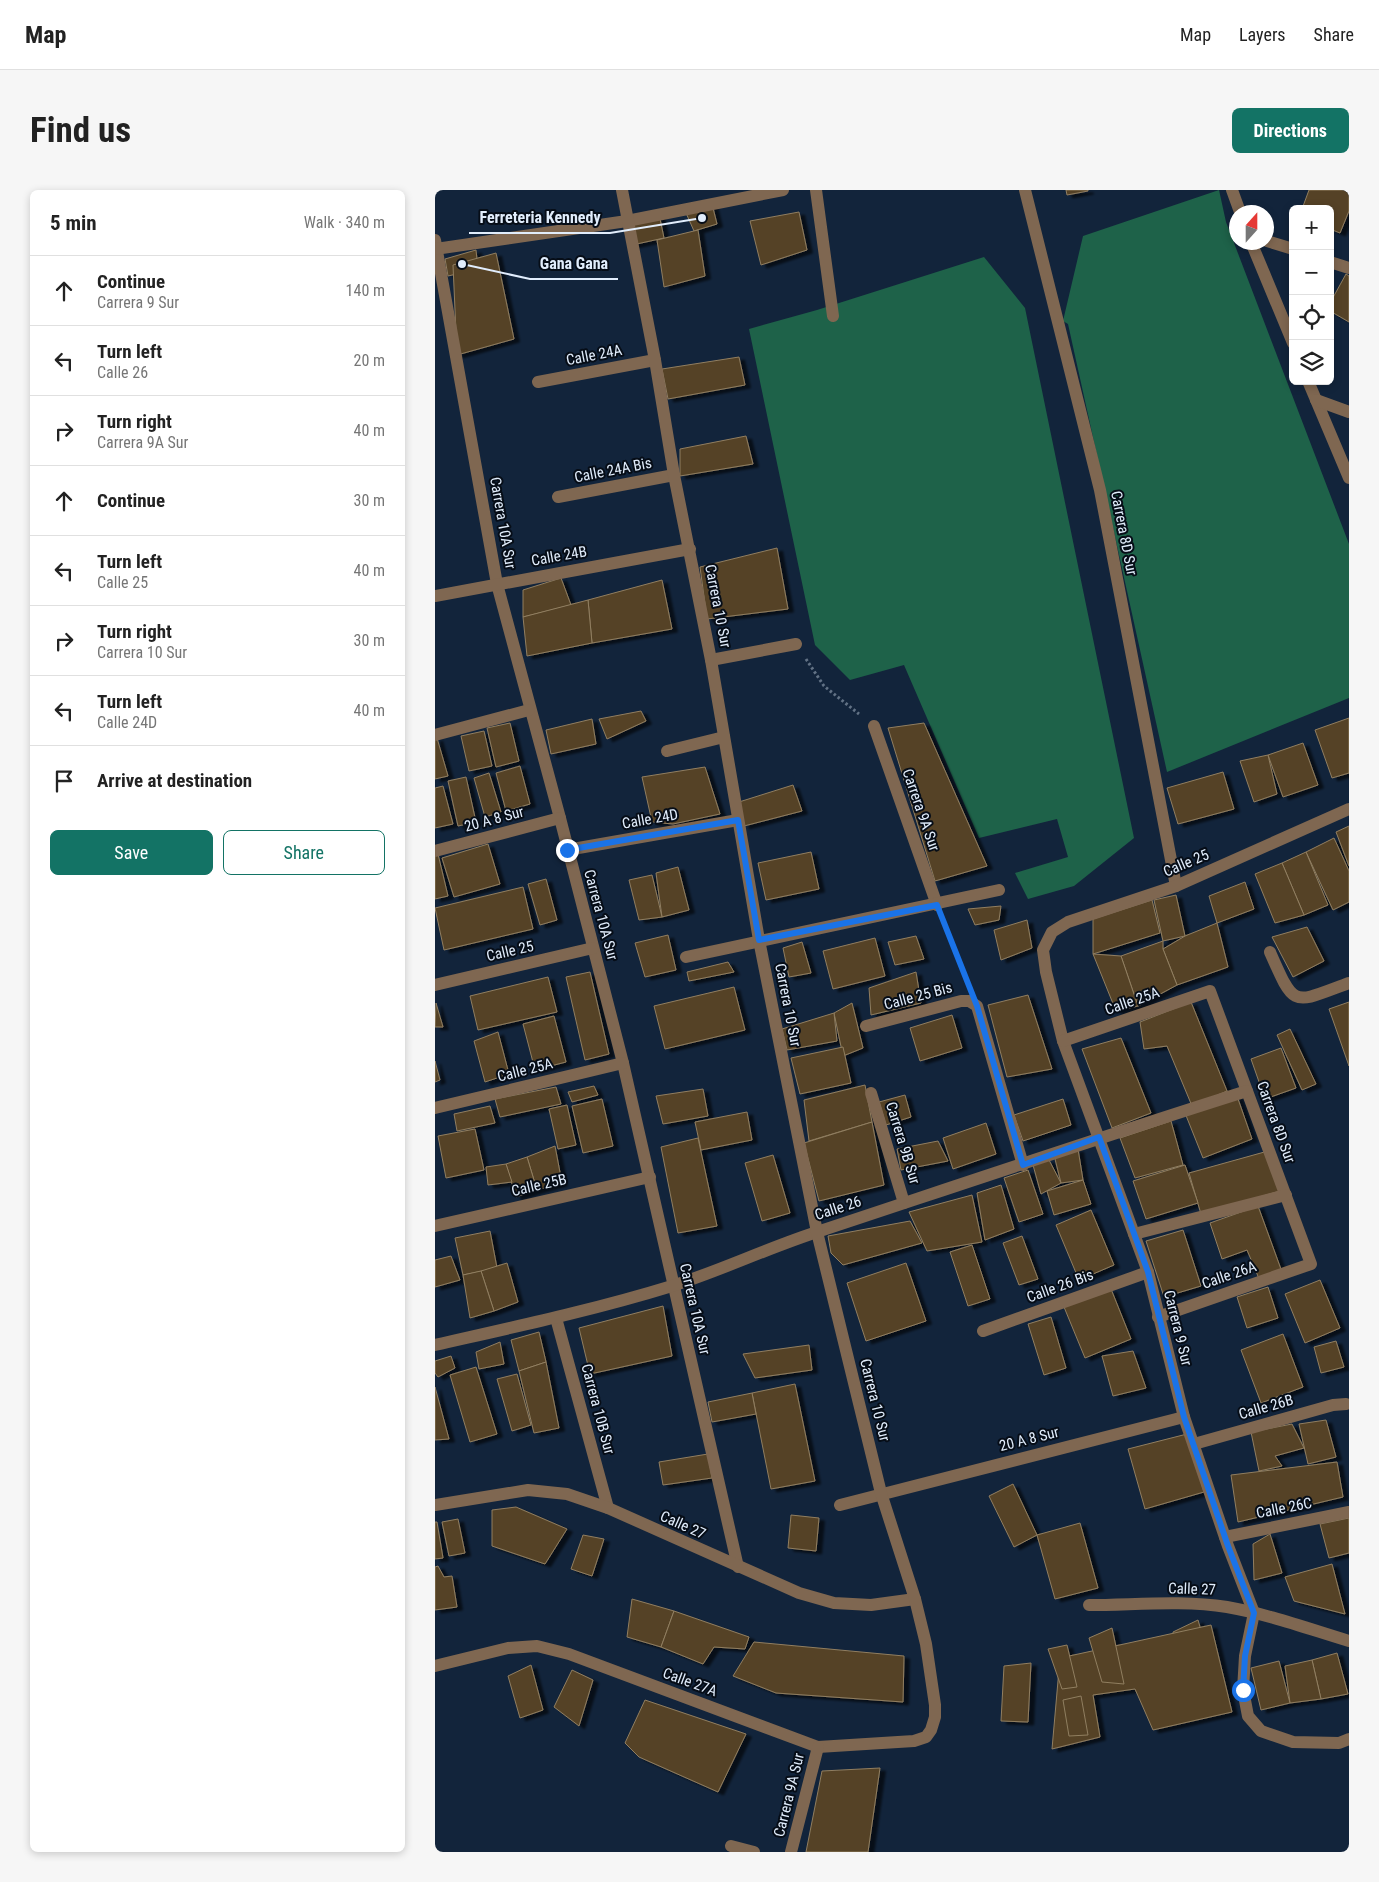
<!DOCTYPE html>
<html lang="en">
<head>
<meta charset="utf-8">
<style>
	:root { --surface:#fff; --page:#f6f6f6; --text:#222; --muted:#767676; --line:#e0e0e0; --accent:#137365 }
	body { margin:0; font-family:"Roboto Condensed",sans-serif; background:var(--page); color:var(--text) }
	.controls { position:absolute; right:15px; top:15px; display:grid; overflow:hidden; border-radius:8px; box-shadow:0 2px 8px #0003 }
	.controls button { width:45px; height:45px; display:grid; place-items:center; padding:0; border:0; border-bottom:1px solid var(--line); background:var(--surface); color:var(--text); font:25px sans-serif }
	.compass { position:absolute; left:794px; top:15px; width:45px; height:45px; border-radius:50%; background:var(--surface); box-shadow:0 2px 8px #0003; rotate:21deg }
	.stop { position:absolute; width:15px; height:15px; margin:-11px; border:4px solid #1a73e8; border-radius:50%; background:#fff }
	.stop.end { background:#1a73e8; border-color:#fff; box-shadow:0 1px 5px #0008 }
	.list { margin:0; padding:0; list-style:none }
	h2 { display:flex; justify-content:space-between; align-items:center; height:65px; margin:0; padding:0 20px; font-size:21px }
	h2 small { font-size:16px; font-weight:400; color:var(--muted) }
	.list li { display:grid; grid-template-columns:32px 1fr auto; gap:15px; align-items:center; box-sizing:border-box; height:70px; padding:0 20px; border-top:1px solid var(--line) }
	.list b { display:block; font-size:19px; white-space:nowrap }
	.list p { margin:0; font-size:16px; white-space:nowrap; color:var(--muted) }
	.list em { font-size:16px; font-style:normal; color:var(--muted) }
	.actions { display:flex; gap:10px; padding:15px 20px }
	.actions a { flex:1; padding:11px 0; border:1px solid var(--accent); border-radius:8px; text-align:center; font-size:18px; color:var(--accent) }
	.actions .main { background:var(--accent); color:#fff }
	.icon { flex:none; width:28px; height:28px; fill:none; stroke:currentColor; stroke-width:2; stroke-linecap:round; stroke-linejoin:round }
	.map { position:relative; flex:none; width:914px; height:1662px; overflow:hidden; border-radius:8px }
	header { display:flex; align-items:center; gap:30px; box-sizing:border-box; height:70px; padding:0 25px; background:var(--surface); border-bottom:1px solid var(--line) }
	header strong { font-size:24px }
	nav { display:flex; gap:28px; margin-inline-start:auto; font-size:18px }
	.intro { display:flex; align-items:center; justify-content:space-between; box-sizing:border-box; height:120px; padding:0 30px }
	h1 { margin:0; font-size:35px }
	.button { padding:12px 22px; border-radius:8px; background:var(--accent); color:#fff; font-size:18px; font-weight:700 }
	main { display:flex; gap:30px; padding:0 30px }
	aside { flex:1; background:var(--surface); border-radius:8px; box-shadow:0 2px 8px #0003 }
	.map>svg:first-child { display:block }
	.forest { fill:#1e6249 }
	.building { fill:#544327; stroke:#917e60; filter:url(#shadow) }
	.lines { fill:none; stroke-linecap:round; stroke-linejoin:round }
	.path { stroke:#627285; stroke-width:3; stroke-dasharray:2.5 2.5; stroke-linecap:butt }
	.minor { stroke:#7f6751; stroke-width:12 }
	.route { stroke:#1a73e8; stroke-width:6 }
	.labels { text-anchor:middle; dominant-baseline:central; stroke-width:4; stroke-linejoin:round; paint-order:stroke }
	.street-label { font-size:15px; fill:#e1edfc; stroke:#060d17 }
	.leader { fill:none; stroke:#e1edfc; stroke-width:2 }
	.callout-dot { fill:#e1edfc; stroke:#060d17; stroke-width:2 }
	.callout-label { font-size:16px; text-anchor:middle; font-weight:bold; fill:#e1edfc; stroke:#060d17; stroke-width:4; stroke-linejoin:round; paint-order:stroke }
</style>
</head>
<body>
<header>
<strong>Map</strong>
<nav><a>Map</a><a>Layers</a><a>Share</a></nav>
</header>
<div class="intro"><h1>Find us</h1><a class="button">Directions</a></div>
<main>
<aside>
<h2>5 min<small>Walk · 340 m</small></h2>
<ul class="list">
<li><svg class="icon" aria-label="ahead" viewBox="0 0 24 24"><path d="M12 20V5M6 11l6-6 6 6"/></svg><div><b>Continue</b><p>Carrera 9 Sur</p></div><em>140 m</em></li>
<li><svg class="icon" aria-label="left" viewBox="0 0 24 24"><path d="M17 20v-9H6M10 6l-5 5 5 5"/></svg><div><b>Turn left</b><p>Calle 26</p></div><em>20 m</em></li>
<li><svg class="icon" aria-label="right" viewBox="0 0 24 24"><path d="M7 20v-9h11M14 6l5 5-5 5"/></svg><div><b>Turn right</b><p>Carrera 9A Sur</p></div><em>40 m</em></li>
<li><svg class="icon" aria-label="ahead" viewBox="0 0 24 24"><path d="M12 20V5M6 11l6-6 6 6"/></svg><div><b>Continue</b></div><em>30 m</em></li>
<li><svg class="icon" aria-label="left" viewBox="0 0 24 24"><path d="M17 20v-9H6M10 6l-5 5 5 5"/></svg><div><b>Turn left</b><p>Calle 25</p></div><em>40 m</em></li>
<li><svg class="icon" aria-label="right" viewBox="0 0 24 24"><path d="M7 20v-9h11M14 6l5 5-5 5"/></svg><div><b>Turn right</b><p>Carrera 10 Sur</p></div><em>30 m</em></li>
<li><svg class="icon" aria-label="left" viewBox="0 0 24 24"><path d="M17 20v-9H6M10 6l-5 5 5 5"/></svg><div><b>Turn left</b><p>Calle 24D</p></div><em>40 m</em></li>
<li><svg class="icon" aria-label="arrive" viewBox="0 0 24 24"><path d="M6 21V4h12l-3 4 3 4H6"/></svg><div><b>Arrive at destination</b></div></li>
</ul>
<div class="actions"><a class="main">Save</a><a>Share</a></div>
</aside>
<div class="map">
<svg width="914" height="1662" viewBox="0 0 914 1662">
	<defs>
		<filter id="shadow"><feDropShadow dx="5.5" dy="3" stdDeviation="1" flood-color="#0009"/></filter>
	</defs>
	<rect width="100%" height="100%" fill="#12243b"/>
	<!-- forest -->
	<g class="forest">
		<polygon points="784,0 791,32 914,354 914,508 732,582 633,134 628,131 648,46"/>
		<polygon points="549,67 590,118 699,648 639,696 593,709 580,683 633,667 622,629 544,648 469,475 415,490 380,455 314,139 382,120"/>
	</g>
	<!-- building -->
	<g class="building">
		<polygon points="631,0 653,0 653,1 632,5"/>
		<polygon points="874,0 914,0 914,21 905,43 895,39 895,19 867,19"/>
		<polygon points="277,14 282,34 259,41 251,23"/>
		<polygon points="364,22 372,60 326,75 315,31"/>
		<polygon points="224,24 229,48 197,55 193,33"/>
		<polygon points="263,40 270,86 229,97 222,50"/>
		<polygon points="41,60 43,79 13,86 10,69"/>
		<polygon points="61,63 79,149 22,165 18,75"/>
		<polygon points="911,84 914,86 914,132 895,121 895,113"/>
		<polygon points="304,167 310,195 233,209 227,179"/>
		<polygon points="311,246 318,274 245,286 245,259"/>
		<polygon points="342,358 353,419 272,429 265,377"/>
		<polygon points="126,388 136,415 88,427 88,400"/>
		<polygon points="227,390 237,439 157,453 153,410"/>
		<polygon points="153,410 157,453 92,466 88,427"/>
		<polygon points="206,521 211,531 172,549 164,529"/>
		<polygon points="914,528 914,583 897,588 880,540"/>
		<polygon points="157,529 161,554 116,564 111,540"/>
		<polygon points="75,533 84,571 61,577 52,538"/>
		<polygon points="489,533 552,676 500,691 453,538"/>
		<polygon points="49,541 57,576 34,581 26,546"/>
		<polygon points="2,548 13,586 0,589 0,549"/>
		<polygon points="868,553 883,595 848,607 833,565"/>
		<polygon points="833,565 842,604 819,612 805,571"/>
		<polygon points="85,576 95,614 71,621 61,583"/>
		<polygon points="270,577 285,624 238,634 217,632 207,587"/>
		<polygon points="788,582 799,619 743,634 732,598"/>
		<polygon points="54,583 66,622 50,627 39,588"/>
		<polygon points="31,587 41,632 23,636 13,591"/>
		<polygon points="358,595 367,621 309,636 304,612"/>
		<polygon points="8,596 18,634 0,638 0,598"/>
		<polygon points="914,636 914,676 901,642"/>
		<polygon points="899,648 914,681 914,712 898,720 871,662"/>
		<polygon points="53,654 65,694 19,707 7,668"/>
		<polygon points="376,662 384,699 331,710 323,673"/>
		<polygon points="871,662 893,715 869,725 847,673"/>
		<polygon points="3,664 13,706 0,709 0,665"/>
		<polygon points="847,673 869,725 840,733 820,684"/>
		<polygon points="243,677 254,720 227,727 221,683"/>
		<polygon points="217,685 227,727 204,730 194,690"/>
		<polygon points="111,689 122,730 105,735 93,694"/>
		<polygon points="810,692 819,719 782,733 774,706"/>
		<polygon points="88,697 98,739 9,760 0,718"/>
		<polygon points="741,705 750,746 728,751 719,710"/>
		<polygon points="717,710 725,743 658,764 658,729"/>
		<polygon points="566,716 564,730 540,735 533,719"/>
		<polygon points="592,730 597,758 566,770 559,740"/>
		<polygon points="782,733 793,777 742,795 728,759 750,746"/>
		<polygon points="872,737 889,771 858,787 837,747"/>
		<polygon points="233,745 241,780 210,787 200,753"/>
		<polygon points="481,746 489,769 460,775 453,752"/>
		<polygon points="440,748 450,786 398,799 388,761"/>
		<polygon points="728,751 728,759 742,795 703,816 686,766"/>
		<polygon points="367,752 376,783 354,787 348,758"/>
		<polygon points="658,764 686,766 703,816 681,821"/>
		<polygon points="293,772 299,782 254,791 252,782"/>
		<polygon points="155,782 174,864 150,870 131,787"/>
		<polygon points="481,782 486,813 436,825 434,798"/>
		<polygon points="113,787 122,822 43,840 35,806"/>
		<polygon points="299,797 310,840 230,859 219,816"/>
		<polygon points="593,805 617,879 572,887 553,815"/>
		<polygon points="756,812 792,901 757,916 732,856 709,859 705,832"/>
		<polygon points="914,812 914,876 894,819"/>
		<polygon points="1,813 8,837 0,837"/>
		<polygon points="417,813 428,858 408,866 399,823"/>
		<polygon points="399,823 402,851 352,860 347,839"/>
		<polygon points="517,825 527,858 485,871 475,838"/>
		<polygon points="119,826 131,872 100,880 88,834"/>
		<polygon points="855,839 881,894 867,900 842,845"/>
		<polygon points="63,842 74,884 50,892 39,851"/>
		<polygon points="686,848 716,923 677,938 647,859"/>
		<polygon points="408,857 416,893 365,904 356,868"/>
		<polygon points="846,858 861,898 830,909 816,869"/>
		<polygon points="0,871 5,890 0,892"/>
		<polygon points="430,895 437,932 374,951 369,910"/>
		<polygon points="159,896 163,905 137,912 133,902"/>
		<polygon points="121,897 126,914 65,927 60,909"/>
		<polygon points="268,899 273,926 228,934 221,906"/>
		<polygon points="470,905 476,927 451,935 444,912"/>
		<polygon points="802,906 817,949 768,968 750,923"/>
		<polygon points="167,909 178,956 148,963 137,916"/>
		<polygon points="628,909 636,935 588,951 579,925"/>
		<polygon points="132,915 141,955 123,959 114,919"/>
		<polygon points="55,916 60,933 22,941 19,924"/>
		<polygon points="312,922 317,950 266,960 260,932"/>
		<polygon points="736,931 748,975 700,988 685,948"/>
		<polygon points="437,932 449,995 384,1011 369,953"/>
		<polygon points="551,933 561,964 518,979 508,948"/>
		<polygon points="40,939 49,980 11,988 3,946"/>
		<polygon points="263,948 282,1036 243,1043 226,957"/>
		<polygon points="503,951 513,971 466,980 462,959"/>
		<polygon points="120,956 127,993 102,1000 92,967"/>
		<polygon points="643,959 648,990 626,993 619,965"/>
		<polygon points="833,961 845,1001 766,1024 754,983"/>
		<polygon points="338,965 355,1023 327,1031 310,973"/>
		<polygon points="92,967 102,1000 81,1007 71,974"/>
		<polygon points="614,970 626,993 606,1004 598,975"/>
		<polygon points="71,974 77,992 53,995 51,977"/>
		<polygon points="750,975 763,1013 711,1029 698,991"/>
		<polygon points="593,980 608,1024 584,1032 569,988"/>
		<polygon points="648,990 656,1014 619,1025 612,1001"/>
		<polygon points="566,995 579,1039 550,1050 542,1003"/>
		<polygon points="537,1005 547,1052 492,1061 474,1022"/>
		<polygon points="823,1016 847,1082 825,1091 812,1060 787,1069 775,1033"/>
		<polygon points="656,1020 679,1075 644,1090 621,1035"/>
		<polygon points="475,1031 487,1053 408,1075 396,1063 393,1046"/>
		<polygon points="748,1040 766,1096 729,1107 711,1051"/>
		<polygon points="55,1041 62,1078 28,1085 20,1048"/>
		<polygon points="587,1046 603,1089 584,1095 568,1053"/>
		<polygon points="537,1055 555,1109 533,1116 515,1062"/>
		<polygon points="16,1066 25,1090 0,1097 0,1070"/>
		<polygon points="72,1073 83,1112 59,1121 46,1081"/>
		<polygon points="471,1073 491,1131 431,1151 412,1093"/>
		<polygon points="46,1081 59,1121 35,1128 28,1085"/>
		<polygon points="885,1090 905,1138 870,1153 850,1104"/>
		<polygon points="833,1097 843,1128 812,1138 802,1107"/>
		<polygon points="676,1099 696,1149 650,1168 629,1117"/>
		<polygon points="228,1116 237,1166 155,1184 144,1138"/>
		<polygon points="616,1127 631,1178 609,1185 593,1134"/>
		<polygon points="104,1142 111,1172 84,1181 76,1150"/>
		<polygon points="848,1144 868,1197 826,1213 806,1160"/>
		<polygon points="901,1151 909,1177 886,1183 879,1157"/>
		<polygon points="65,1152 69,1174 44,1179 41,1162"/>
		<polygon points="374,1155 377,1180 320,1188 308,1164"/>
		<polygon points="698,1161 711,1198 678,1206 667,1166"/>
		<polygon points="16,1166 20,1178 3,1187 0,1183 0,1171"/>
		<polygon points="111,1172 124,1238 99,1243 84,1181"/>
		<polygon points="41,1177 62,1244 35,1252 15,1185"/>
		<polygon points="82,1184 96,1235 77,1241 62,1189"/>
		<polygon points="360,1194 380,1291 336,1299 317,1203"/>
		<polygon points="0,1197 14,1249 0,1250"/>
		<polygon points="317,1203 321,1224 277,1232 273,1212"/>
		<polygon points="891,1230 901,1267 873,1274 864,1234"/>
		<polygon points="857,1234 869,1258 840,1266 847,1276 824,1281 816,1242"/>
		<polygon points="752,1244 769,1302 710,1319 693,1259"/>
		<polygon points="273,1264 277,1288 228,1295 224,1272"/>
		<polygon points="902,1272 908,1307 803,1332 796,1285"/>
		<polygon points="578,1294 602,1345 579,1357 554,1306"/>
		<polygon points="81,1317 132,1339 110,1374 57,1356 57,1320"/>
		<polygon points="356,1325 384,1328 381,1361 353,1358"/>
		<polygon points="914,1328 914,1363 894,1368 885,1334"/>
		<polygon points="23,1329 30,1363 14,1366 7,1332"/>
		<polygon points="0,1332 2,1332 8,1368 0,1369"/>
		<polygon points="645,1333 663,1398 620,1409 602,1345"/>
		<polygon points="835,1344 847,1383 819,1390 818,1354"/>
		<polygon points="148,1345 169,1349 157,1386 136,1379"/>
		<polygon points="897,1374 910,1424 859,1411 850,1387"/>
		<polygon points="3,1376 9,1387 17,1386 22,1417 0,1420 0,1377"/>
		<polygon points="197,1409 239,1421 226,1457 192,1447"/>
		<polygon points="239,1421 314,1447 310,1459 279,1457 268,1474 226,1457"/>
		<polygon points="763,1430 789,1519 750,1519 742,1480 738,1442"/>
		<polygon points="776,1435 797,1522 718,1540 700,1499 658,1505 665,1547 617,1559 625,1468"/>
		<polygon points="677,1438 689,1494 667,1492 654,1448"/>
		<polygon points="319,1452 469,1466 468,1512 341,1503 298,1486"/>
		<polygon points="632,1455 642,1497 627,1499 613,1459"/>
		<polygon points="902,1463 913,1504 886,1509 877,1470"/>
		<polygon points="877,1470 886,1509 855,1513 850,1476"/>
		<polygon points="844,1471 855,1513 826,1520 816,1478"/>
		<polygon points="596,1473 593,1532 566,1531 569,1476"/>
		<polygon points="96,1475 108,1520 85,1528 73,1486"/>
		<polygon points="137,1480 158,1490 144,1536 119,1517"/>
		<polygon points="646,1506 653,1545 634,1546 628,1510"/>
		<polygon points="210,1510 311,1544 283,1602 204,1567 190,1553"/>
		<polygon points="445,1578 433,1662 371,1662 387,1581"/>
	</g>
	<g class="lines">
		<!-- path -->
		<g class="path">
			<polyline points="371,469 389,496 424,524"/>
			<polyline points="509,732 532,792"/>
		</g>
		<!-- minor -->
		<g class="minor">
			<polyline points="381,0 398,126"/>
			<polyline points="590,0 665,300 741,696"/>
			<polyline points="797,0 805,22"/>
			<polyline points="0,50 62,394 125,628 188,873 303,1377"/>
			<polyline points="832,51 858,59"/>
			<polyline points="816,52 858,153"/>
			<polyline points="0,59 192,31 348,0"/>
			<polyline points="895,72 914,78"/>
			<polyline points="873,191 914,288"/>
			<polyline points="103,192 220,170"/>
			<polyline points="881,210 914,222"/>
			<polyline points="123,307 239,285"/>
			<polyline points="0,406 255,359"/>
			<polyline points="276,470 361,454"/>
			<polyline points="439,536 502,715"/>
			<polyline points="0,545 94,520"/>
			<polyline points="232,561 289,547"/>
			<polyline points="914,619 741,696 633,732 617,742 608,760 611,782 628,851 713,1082 749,1227 793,1356 819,1423 810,1466 808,1500 813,1526 826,1541 858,1552 904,1553 914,1549"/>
			<polyline points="132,660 303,630"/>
			<polyline points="0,661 125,628"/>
			<path d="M 835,762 C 860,819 857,814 914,793"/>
			<polyline points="251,767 564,700"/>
			<polyline points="0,795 158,758"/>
			<polyline points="431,836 526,811 534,811 542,816 588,975"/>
			<polyline points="628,851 775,801 876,1074 723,1127"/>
			<polyline points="436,903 469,1013"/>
			<polyline points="0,918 188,873"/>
			<polyline points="0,1036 215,987"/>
			<polyline points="699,1044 851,1005"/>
			<polyline points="121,1128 173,1318"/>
			<polyline points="548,1141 713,1082"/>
			<path d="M 0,1155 C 79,1137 159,1120 237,1096 C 287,1080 335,1057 385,1041 C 527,994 669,946 812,901"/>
			<polyline points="759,1254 898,1215 911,1214"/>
			<polyline points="0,1315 93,1300 132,1304 173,1318 364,1403 399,1413 436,1415 480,1409"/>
			<polyline points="405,1315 749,1227"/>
			<polyline points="790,1347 914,1322"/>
			<path d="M 654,1415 C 699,1415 747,1410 792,1417 C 833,1424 874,1439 914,1451"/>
			<polyline points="0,1476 73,1458 102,1456 134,1464 383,1557 479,1551 491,1547 496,1540 500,1527 500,1515 491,1454 480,1409 446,1303 382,1042 324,750 276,470 239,285 220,170 187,0"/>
			<polyline points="296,1656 319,1662"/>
			<polyline points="356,1662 383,1557"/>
		</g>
	</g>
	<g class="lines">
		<!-- route -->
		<polyline class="route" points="132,660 303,630 324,750 502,715 542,816 588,975 664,947 713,1082 749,1227 793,1356 819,1423 810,1466 808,1500"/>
	</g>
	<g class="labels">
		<!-- street labels -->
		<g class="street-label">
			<text transform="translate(159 165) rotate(-11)">Calle 24A</text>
			<text transform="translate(178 280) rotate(-11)">Calle 24A Bis</text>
			<text transform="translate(68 333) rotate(80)">Carrera 10A Sur</text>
			<text transform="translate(689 343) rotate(79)">Carrera 8D Sur</text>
			<text transform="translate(124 366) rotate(-10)">Calle 24B</text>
			<text transform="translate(283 416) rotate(79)">Carrera 10 Sur</text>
			<text transform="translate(486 620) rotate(71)">Carrera 9A Sur</text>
			<text transform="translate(59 629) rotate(-15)">20 A 8 Sur</text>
			<text transform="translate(215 629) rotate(-10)">Calle 24D</text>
			<text transform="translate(751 673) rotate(-23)">Calle 25</text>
			<text transform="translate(166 725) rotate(75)">Carrera 10A Sur</text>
			<text transform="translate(75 761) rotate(-13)">Calle 25</text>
			<text transform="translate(483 806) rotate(-15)">Calle 25 Bis</text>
			<text transform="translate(697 811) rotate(-19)">Calle 25A</text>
			<text transform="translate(353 815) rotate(79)">Carrera 10 Sur</text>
			<text transform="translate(90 880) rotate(-14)">Calle 25A</text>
			<text transform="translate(841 932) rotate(70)">Carrera 8D Sur</text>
			<text transform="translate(468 953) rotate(73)">Carrera 9B Sur</text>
			<text transform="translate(104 995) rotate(-13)">Calle 25B</text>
			<text transform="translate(403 1018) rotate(-18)">Calle 26</text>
			<text transform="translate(794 1085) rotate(-19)">Calle 26A</text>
			<text transform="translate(625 1096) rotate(-20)">Calle 26 Bis</text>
			<text transform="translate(260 1119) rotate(77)">Carrera 10A Sur</text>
			<text transform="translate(743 1138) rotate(76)">Carrera 9 Sur</text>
			<text transform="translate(440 1210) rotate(76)">Carrera 10 Sur</text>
			<text transform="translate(831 1217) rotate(-16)">Calle 26B</text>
			<text transform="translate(163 1219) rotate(75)">Carrera 10B Sur</text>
			<text transform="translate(594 1249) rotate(-14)">20 A 8 Sur</text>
			<text transform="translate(849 1318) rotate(-11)">Calle 26C</text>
			<text transform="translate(248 1335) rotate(24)">Calle 27</text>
			<text transform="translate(757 1399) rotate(2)">Calle 27</text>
			<text transform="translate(255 1492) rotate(20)">Calle 27A</text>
			<text transform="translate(354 1605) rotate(-76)">Carrera 9A Sur</text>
		</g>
	</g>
	<!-- callouts -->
	<path class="leader" d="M267 28L175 43H34M27 74L95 89H183"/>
	<g class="callout-dot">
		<circle cx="267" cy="28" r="5"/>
		<circle cx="27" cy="74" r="5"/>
	</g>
	<g class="callout-label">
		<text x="105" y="33">Ferreteria Kennedy</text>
		<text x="139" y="79">Gana Gana</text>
	</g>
</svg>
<div class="controls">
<button>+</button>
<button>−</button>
<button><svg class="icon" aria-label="locate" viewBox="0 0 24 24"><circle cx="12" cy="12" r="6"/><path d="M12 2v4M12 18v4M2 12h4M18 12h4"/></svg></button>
<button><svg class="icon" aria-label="layers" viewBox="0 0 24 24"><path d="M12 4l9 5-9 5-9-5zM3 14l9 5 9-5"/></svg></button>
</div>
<svg class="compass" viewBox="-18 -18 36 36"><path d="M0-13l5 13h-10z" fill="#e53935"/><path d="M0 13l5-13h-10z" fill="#767676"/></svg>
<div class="stop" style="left:808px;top:1500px"></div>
<div class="stop end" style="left:132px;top:660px"></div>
</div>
</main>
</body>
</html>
